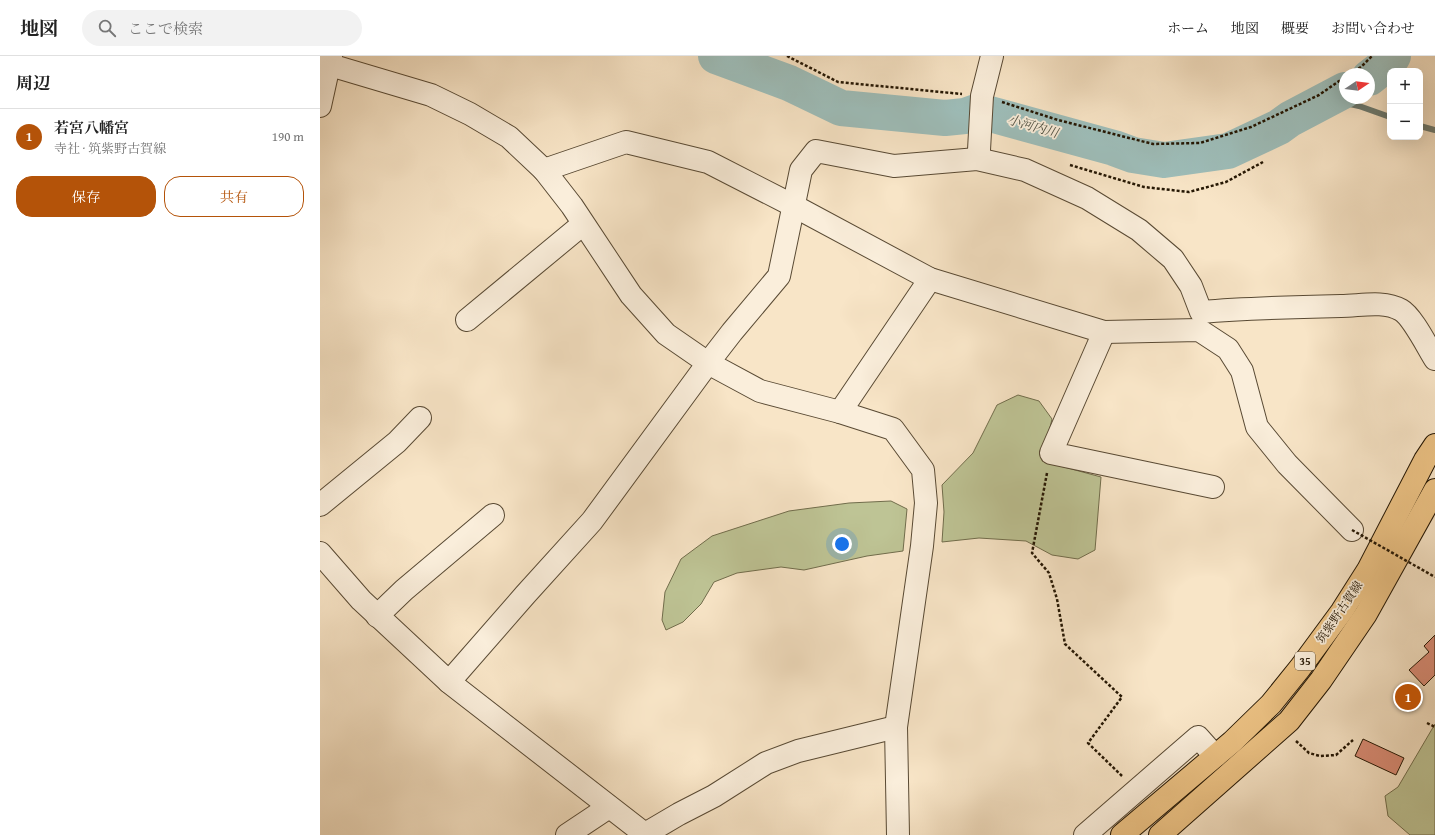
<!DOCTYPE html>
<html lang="ja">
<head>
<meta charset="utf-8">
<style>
	:root { --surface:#fff; --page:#f2f2f2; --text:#222; --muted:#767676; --line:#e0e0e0; --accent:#b45309 }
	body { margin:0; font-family:"Gentium Book Plus","Noto Serif JP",serif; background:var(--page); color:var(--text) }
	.controls { position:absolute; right:12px; top:12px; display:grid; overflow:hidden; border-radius:8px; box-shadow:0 4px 16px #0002 }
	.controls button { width:36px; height:36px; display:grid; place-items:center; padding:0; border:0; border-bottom:1px solid var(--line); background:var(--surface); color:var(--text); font:20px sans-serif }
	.compass { position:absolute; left:1019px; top:12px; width:36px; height:36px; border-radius:50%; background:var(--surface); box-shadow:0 4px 16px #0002; rotate:77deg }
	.you { position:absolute; left:522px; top:488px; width:14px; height:14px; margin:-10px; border:3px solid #fff; border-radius:50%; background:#1a73e8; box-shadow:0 0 0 6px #1a73e833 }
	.badge { display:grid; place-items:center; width:26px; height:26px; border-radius:50%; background:var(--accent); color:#fff; font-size:13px; font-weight:700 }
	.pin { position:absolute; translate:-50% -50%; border:2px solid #fff; box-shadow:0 1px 4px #0006 }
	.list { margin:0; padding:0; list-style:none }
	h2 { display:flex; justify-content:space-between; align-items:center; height:52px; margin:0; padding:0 16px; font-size:17px }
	h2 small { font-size:13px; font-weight:400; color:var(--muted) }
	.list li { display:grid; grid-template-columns:26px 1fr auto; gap:12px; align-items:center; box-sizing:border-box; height:56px; padding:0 16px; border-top:1px solid var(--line) }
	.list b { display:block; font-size:15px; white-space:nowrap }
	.list p { margin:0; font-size:13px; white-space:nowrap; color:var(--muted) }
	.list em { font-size:13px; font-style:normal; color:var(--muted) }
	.actions { display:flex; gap:8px; padding:12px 16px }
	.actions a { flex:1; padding:9px 0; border:1px solid var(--accent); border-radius:16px; text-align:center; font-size:14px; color:var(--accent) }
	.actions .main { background:var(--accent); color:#fff }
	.icon { flex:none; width:22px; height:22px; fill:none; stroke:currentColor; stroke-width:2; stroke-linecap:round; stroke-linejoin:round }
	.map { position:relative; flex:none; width:1115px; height:779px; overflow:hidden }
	header { display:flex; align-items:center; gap:24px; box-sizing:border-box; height:56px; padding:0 20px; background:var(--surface); border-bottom:1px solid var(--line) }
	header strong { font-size:19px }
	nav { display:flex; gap:22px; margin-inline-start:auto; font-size:14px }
	.search { width:280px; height:36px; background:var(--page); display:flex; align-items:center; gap:10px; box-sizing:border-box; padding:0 14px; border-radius:22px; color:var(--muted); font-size:15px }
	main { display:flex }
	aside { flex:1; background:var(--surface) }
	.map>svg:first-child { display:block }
	.green { fill:#bec495; stroke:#716d4c }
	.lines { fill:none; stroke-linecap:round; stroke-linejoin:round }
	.stream { stroke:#6d7b71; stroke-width:6 }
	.river { stroke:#9ebeba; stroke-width:36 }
	.building { fill:#db8d77; stroke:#241603 }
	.minor-casing { stroke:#594a34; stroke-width:24 }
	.major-casing { stroke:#241603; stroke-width:24 }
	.path { stroke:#241603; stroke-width:2.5; stroke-dasharray:3 2; stroke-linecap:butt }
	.minor { stroke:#faeedb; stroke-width:22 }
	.major { stroke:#ecc284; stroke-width:22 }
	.path-bridge { stroke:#241603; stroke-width:2.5; stroke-dasharray:3 2; stroke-linecap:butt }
	.labels { text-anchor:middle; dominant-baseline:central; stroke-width:3.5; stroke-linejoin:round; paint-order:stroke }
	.shield { fill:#faeedb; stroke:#645744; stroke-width:1 }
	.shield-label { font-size:11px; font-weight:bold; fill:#241603 }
	.street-label { font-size:12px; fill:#241603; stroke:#faeedb }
	.water-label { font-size:13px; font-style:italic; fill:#4f5143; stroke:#faeedb }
</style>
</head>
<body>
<header>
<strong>地図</strong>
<div class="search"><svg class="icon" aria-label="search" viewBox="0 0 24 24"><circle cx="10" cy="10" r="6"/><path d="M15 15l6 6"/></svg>ここで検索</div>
<nav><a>ホーム</a><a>地図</a><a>概要</a><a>お問い合わせ</a></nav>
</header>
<main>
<aside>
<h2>周辺<small></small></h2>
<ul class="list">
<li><span class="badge">1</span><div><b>若宮八幡宮</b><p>寺社 · 筑紫野古賀線</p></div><em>190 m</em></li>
</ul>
<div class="actions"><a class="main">保存</a><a>共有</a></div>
</aside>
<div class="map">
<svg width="1115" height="779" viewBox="0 0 1115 779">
	<rect width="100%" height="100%" fill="#f8e5c7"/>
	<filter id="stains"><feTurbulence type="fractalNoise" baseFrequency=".005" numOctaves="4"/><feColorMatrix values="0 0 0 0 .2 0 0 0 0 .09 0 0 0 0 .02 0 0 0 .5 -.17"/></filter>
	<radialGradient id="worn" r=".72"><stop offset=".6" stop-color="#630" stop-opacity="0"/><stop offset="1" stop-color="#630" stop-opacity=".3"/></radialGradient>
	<!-- green -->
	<g class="green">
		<polygon points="698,339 719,345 732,363 722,405 781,421 775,494 758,503 732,499 706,485 659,482 622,486 624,456 622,429 653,397 677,349"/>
		<polygon points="571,445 587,453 583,495 547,500 484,514 461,511 417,517 394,526 381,548 363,566 346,574 342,564 345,536 361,503 392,480 469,455 529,447"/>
		<polygon points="1115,668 1115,779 1090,779 1068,760 1065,740 1078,731"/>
	</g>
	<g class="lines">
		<!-- stream -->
		<g class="stream">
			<polyline points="1008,43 1039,50 1070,61"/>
			<polyline points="1100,70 1115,74"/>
		</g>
		<!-- river -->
		<g class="river">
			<polyline points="396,0 469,27 521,52 625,62 645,60 659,55 794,92 813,99 844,104 908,95 959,71 970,63 1025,34"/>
			<polyline points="1049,22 1068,7 1073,0"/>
		</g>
	</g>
	<!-- building -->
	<g class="building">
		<polygon points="1115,579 1115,619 1104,630 1089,614 1109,596 1104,590"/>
		<polygon points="1043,683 1084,702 1076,719 1035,700"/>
	</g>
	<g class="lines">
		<!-- minor casing -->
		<g class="minor-casing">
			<g id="minor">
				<polyline points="10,9 111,39 150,58 189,81 224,114 252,150 311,239 346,278 388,307 440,335 520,356 573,373 603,414 606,447 602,490 576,671 578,779"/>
				<polyline points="0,50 11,0"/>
				<polyline points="657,103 659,94 662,40 672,0"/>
				<polyline points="224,114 306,86 388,106 474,150 610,223 784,276 879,274 908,293 922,315 937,371 967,408 1032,474"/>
				<polyline points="147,264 263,168"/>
				<polyline points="784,276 731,397 893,431"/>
				<polyline points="520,356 610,223"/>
				<polyline points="0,449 77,386 100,362"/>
				<polyline points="0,497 41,544 129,626 326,779"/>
				<polyline points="57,560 84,534 173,459"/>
				<path d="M 129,626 L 205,539 L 272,465 L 388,307 L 412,276 L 459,220 L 481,114 L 496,95 L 574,110 L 657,103 L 705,114 L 767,142 L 819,174 L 853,203 L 871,230 L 881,256 C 928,252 974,251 1021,250 C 1040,250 1063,244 1081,254 C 1092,260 1108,292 1115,303"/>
				<polyline points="325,778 359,758 394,740 446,707 478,695 576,671"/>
				<polyline points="247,779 289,751"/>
				<polyline points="765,779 878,681 895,700"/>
			</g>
		</g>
		<!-- major casing -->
		<g class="major-casing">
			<g id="major">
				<polyline points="802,779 912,686 951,648 980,612 1022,555 1048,514 1105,404 1115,389"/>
				<polyline points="840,779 969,665 1001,624 1046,558 1115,434"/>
			</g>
		</g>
		<!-- path -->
		<g class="path">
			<polyline points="467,0 518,26 642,38"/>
			<polyline points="1030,18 1041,11 1052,0"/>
			<polyline points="682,46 738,64 833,88 880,87 931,71 999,39 1025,21"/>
			<polyline points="750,109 824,131 869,136 906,126 943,106"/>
			<polyline points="727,417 712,497 729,517 737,543 745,588 802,641 768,687 802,720"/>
			<polyline points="1107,667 1115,671"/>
			<polyline points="976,685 989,697 1000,700 1016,699 1033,684"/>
		</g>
		<!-- minor -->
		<use href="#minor" class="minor"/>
		<!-- major -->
		<use href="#major" class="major"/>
		<!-- path-bridge -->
		<polyline class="path-bridge" points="1032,474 1115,521"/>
	</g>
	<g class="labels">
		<!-- shield labels -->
		<rect class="shield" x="975" y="596" width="20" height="18" rx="3"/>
		<g class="shield-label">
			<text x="985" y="605">35</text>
		</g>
		<!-- street labels -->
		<g class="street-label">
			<text transform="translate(1019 556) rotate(-56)">筑紫野古賀線</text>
		</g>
		<!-- water labels -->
		<g class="water-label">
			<text transform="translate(713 70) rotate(16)">小河内川</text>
		</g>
	</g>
	<rect width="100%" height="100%" filter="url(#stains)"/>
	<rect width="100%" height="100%" fill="url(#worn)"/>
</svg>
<div class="controls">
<button>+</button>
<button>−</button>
</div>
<svg class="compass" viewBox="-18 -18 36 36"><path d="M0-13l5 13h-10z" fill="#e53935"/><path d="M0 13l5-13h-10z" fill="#767676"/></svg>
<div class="you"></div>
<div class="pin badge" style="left:1088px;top:641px">1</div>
</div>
</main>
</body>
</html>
